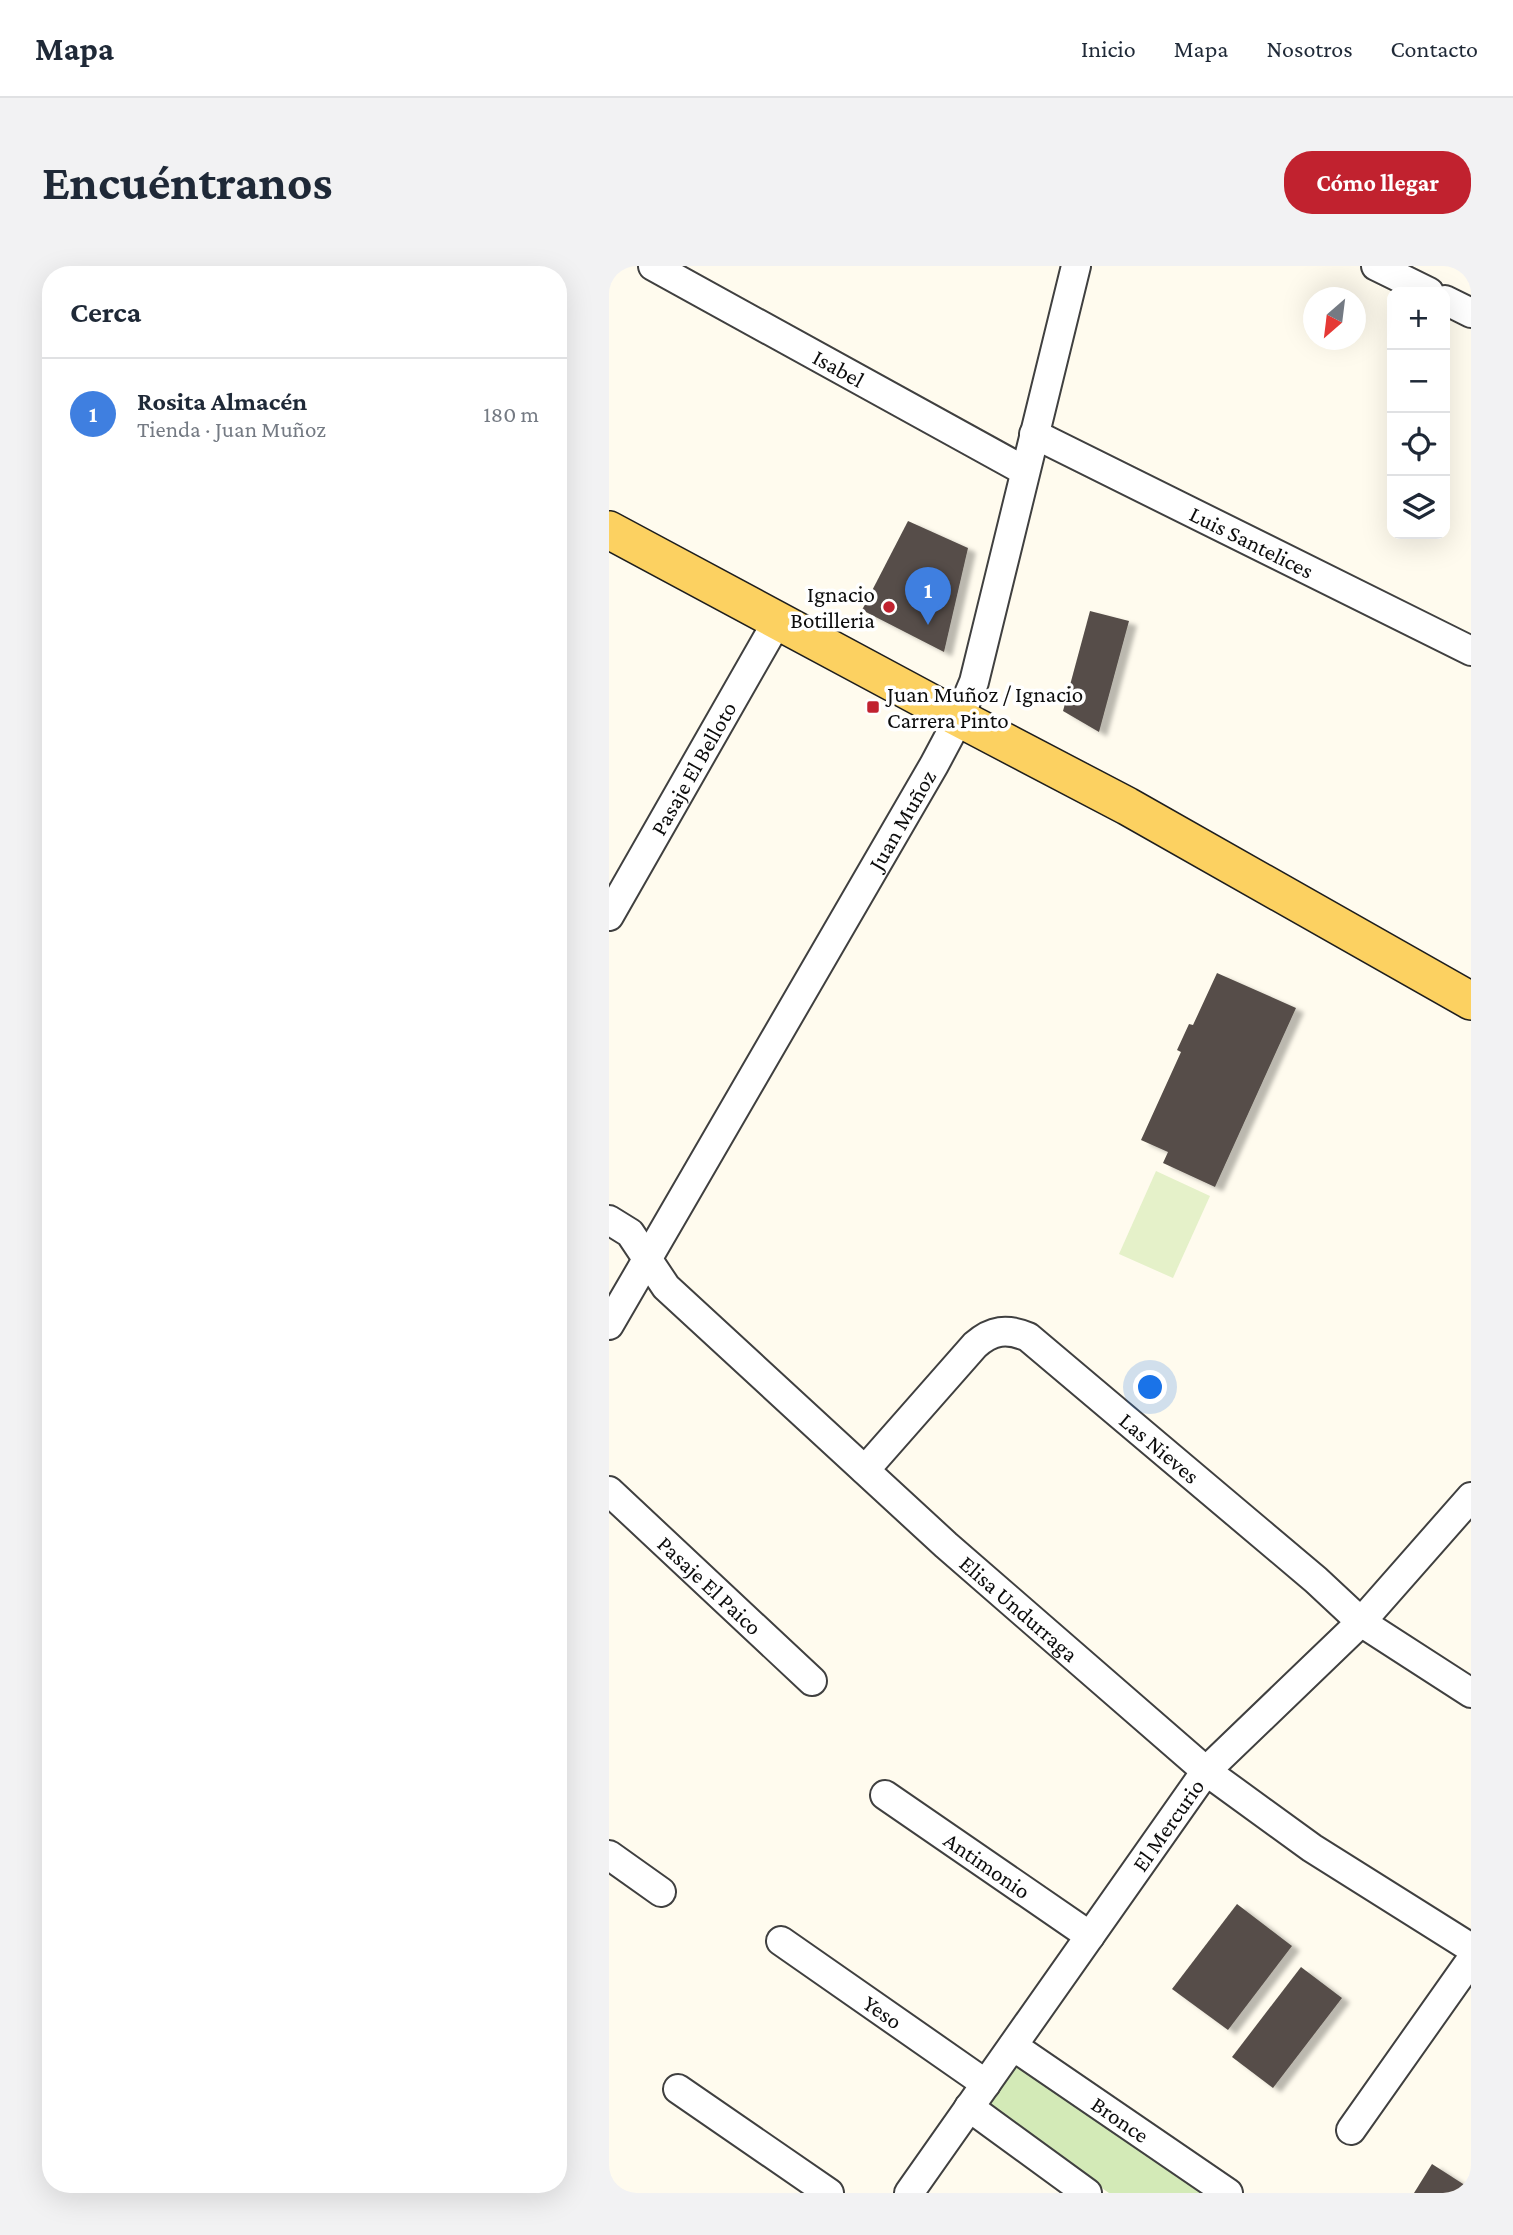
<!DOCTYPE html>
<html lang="es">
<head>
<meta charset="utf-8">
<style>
	:root { --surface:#fff; --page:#f2f2f3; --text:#1f2937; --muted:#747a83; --line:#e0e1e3; --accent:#c1222f }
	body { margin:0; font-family:"Crimson Pro",serif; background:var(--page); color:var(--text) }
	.controls { position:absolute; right:21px; top:21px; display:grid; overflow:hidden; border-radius:14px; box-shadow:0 7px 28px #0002 }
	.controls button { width:63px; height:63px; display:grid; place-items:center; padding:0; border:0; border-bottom:2px solid var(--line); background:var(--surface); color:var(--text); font:35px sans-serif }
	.compass { position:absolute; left:694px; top:21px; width:63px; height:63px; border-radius:50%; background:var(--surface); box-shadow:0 7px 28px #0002; rotate:208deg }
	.you { position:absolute; left:542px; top:1122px; width:24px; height:24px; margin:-18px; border:5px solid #fff; border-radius:50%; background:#1a73e8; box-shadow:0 0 0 10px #1a73e833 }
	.badge { display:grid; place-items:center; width:46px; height:46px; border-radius:50%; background:var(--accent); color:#fff; font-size:23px; font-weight:700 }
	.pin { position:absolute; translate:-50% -58px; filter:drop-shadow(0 2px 4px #0008) }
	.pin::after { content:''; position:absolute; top:37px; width:24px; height:21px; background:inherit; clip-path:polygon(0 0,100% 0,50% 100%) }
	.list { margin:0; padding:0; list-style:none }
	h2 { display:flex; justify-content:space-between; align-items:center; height:91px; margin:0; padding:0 28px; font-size:30px }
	h2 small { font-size:23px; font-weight:400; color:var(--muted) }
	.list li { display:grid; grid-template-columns:46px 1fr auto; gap:21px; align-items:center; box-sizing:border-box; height:112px; padding:0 28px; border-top:2px solid var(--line) }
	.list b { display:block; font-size:26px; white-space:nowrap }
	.list p { margin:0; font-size:23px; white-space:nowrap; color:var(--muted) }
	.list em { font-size:23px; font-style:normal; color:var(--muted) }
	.icon { flex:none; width:38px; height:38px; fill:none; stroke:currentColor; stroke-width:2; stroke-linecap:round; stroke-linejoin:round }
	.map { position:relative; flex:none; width:862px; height:1927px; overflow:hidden; border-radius:28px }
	header { display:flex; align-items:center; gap:42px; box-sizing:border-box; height:98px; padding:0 35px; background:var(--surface); border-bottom:2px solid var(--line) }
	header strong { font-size:33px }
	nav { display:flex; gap:38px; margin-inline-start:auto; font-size:24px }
	.intro { display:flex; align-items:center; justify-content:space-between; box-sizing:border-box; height:168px; padding:0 42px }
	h1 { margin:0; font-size:49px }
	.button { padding:18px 32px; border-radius:28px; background:var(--accent); color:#fff; font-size:24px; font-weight:700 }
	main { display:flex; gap:42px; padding:0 42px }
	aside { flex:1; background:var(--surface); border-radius:28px; box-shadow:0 7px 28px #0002 }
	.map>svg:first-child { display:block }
	.green { fill:#d3eab7 }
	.pitch { fill:#e5f1c9 }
	.building { fill:#564e49; filter:url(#shadow) }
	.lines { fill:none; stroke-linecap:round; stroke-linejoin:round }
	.minor-casing { stroke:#404040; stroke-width:32 }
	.major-casing { stroke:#1e1e1e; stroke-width:40 }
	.minor { stroke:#fff; stroke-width:28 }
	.major { stroke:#fcd161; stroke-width:37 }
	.poi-dot { fill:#c1222f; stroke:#fff; stroke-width:2.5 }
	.labels { text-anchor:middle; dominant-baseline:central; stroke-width:7; stroke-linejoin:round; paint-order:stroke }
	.street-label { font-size:23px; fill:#0d0d0d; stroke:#fff }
	.poi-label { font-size:23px; fill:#0d0d0d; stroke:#fff; text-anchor:end }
</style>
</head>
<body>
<header>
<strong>Mapa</strong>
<nav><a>Inicio</a><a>Mapa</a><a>Nosotros</a><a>Contacto</a></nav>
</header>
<div class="intro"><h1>Encuéntranos</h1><a class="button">Cómo llegar</a></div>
<main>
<aside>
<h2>Cerca<small></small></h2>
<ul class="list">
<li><span class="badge" style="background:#3f7fe0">1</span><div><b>Rosita Almacén</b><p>Tienda · Juan Muñoz</p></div><em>180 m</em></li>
</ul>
</aside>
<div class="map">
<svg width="862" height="1927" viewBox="0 0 862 1927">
	<defs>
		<filter id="shadow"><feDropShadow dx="8" dy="4.5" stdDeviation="2" flood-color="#0004"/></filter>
	</defs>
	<rect width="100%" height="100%" fill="#fffbee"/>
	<!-- green -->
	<polygon class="green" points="405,1799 593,1927 500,1927 377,1841"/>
	<!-- pitch -->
	<polygon class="pitch" points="547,905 601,930 564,1012 510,988"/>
	<!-- building -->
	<g class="building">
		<polygon points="299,255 359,282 335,386 253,344"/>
		<polygon points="481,345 520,355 490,466 454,445"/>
		<polygon points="608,707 687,742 606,921 554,897 559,886 532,874 572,786 568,784 580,758 584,759"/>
		<polygon points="628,1638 683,1680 619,1764 563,1723"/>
		<polygon points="692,1701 733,1732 664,1822 623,1791"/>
		<polygon points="823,1898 862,1923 862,1927 805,1927"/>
	</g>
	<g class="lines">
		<!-- minor casing -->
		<g class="minor-casing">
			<g id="minor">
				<path id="s1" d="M 44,0 L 416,205"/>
				<polyline points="767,0 820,26"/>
				<polyline points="836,34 862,47"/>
				<path id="s2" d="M 425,168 L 862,385"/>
				<path id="s3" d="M 0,650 L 169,354"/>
				<path id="s4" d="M 0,954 L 21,967 L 57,1021 L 337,1279 L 597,1505 L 703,1582 L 862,1682"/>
				<path id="s5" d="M 0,1059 L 325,499 L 350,452 L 365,416 L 467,0"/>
				<path id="s6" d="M 256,1204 L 366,1079 C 383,1064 398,1062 419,1071 L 707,1314 L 752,1356 L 862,1427"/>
				<path id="s7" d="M 0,1225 L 203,1415"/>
				<path id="s8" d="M 276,1529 L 481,1670"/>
				<polyline points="0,1589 52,1626"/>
				<path id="s9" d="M 172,1675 L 377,1818"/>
				<path id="s10" d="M 404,1780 L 619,1927"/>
				<polyline points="69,1823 220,1927"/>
				<polyline points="360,1841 478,1927"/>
				<polyline points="742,1864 862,1694"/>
				<path id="s11" d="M 300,1927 L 597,1505 L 752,1356 L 862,1231"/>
			</g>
		</g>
		<!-- major casing -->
		<g class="major-casing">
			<polyline id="major" points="0,264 350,452 518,540 862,735"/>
		</g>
		<!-- minor -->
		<use href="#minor" class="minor"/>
		<!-- major -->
		<use href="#major" class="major"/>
	</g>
	<!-- markers -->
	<g class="poi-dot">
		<circle cx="280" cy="341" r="7"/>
		<rect x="257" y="434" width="14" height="14" rx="3.5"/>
	</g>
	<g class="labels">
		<!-- street labels -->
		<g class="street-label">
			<text stroke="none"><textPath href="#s1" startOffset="212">Isabel</textPath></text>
			<text stroke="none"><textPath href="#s2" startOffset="243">Luis Santelices</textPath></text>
			<text stroke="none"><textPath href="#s3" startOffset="170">Pasaje El Belloto</textPath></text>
			<text stroke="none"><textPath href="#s5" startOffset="584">Juan Muñoz</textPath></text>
			<text stroke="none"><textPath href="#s6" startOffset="396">Las Nieves</textPath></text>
			<text stroke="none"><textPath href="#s7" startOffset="138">Pasaje El Paico</textPath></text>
			<text stroke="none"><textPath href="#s4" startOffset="567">Elisa Undurraga</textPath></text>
			<text stroke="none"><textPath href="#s11" startOffset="450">El Mercurio</textPath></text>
			<text stroke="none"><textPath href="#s8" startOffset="124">Antimonio</textPath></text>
			<text stroke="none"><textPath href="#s9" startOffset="124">Yeso</textPath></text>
			<text stroke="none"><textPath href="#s10" startOffset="130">Bronce</textPath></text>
		</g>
		<!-- poi labels -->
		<g class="poi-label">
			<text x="266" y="328">Ignacio<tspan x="266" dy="26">Botilleria</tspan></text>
			<text x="278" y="428" text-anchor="start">Juan Muñoz / Ignacio<tspan x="278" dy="26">Carrera Pinto</tspan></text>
		</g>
	</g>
</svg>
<div class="controls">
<button>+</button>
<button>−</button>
<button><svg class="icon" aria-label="locate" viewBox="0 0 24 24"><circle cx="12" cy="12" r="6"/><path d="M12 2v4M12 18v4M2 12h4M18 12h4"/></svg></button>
<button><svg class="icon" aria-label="layers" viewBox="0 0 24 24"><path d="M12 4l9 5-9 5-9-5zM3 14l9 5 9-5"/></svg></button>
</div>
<svg class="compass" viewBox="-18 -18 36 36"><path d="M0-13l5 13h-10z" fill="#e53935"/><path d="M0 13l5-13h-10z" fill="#747a83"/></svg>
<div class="you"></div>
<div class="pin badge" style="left:319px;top:359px;background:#3f7fe0">1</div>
</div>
</main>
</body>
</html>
